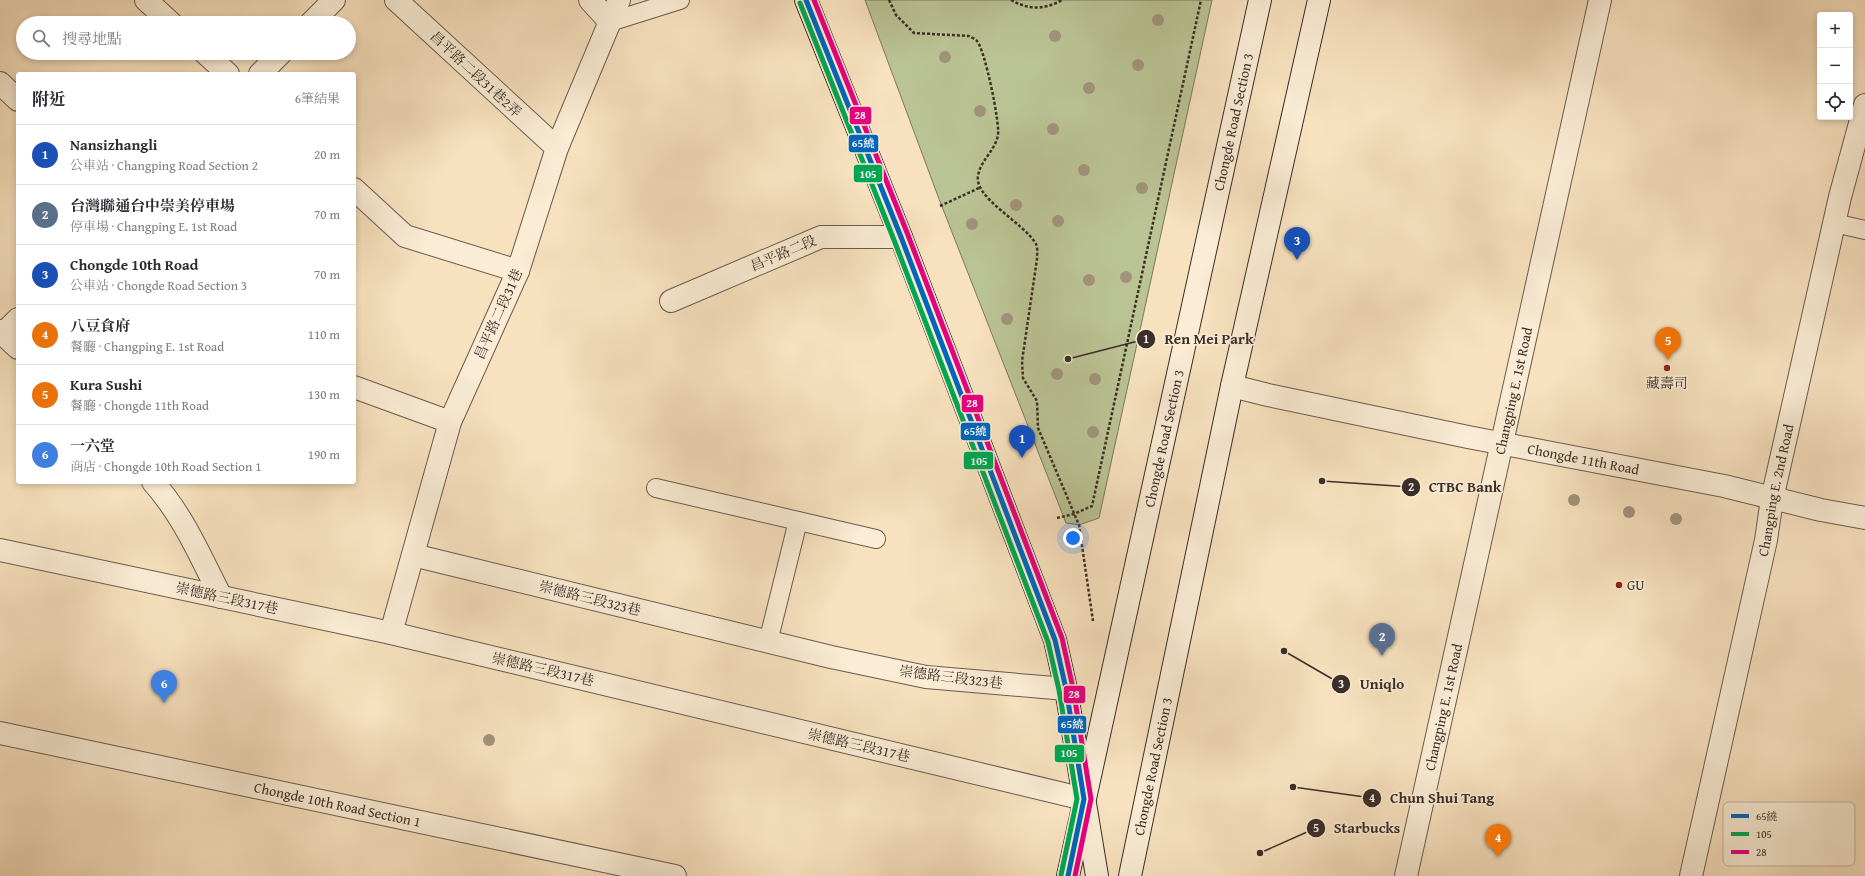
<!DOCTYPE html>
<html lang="zh-TW">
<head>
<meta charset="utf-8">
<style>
	:root { --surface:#fff; --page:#f2f2f3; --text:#2b2b33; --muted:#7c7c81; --line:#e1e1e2; --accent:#8f2418 }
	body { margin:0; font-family:"Gentium Book Plus","Noto Serif TC",serif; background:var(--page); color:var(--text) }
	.controls { position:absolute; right:12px; top:12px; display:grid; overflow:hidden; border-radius:4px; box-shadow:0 2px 6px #0003 }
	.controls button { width:36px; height:36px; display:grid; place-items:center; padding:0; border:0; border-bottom:1px solid var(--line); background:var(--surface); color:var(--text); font:20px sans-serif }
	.you { position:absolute; left:1073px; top:538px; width:14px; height:14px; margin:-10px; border:3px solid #fff; border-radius:50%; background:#1a73e8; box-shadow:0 0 0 6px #1a73e833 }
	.badge { display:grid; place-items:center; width:26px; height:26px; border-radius:50%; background:var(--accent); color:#fff; font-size:13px; font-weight:700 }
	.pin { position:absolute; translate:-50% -33px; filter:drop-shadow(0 1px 2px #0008) }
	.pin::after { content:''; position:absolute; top:21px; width:14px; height:12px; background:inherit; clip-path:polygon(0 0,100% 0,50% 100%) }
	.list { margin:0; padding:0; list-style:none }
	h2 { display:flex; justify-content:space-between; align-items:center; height:52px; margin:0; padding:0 16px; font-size:17px }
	h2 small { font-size:13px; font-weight:400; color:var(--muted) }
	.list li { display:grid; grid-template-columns:26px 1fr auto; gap:12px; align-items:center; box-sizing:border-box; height:60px; padding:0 16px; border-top:1px solid var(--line) }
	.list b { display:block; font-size:15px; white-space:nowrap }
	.list p { margin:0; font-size:13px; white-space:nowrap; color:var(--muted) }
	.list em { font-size:13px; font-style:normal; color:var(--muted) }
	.icon { flex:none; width:22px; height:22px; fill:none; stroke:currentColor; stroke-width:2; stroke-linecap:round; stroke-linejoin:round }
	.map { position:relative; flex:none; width:1865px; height:876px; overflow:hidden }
	.search { position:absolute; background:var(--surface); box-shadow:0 2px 6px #0003; left:16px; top:16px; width:340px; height:44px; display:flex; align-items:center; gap:10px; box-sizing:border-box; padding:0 14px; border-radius:22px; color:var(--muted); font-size:15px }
	.panel { position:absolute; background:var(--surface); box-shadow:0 2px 6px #0003; left:16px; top:72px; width:340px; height:412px; border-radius:4px }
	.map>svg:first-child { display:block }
	.green { fill:#bac394; stroke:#7a785e }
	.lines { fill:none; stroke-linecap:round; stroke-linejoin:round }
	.lane-casing { stroke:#6a5b4e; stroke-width:20 }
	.street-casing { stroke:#6a5b4e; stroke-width:24 }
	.secondary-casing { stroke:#3b2e28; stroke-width:24 }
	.path { stroke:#3b2e28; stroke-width:2.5; stroke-dasharray:3 2; stroke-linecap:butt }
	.lane { stroke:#faecd5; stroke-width:18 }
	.street { stroke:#faecd5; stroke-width:22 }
	.secondary { stroke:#faecd5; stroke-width:22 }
	.bus-1-casing { stroke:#faecd5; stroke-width:8 }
	.bus-2-casing { stroke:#faecd5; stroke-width:8 }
	.bus-3-casing { stroke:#faecd5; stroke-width:8 }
	.bus-1 { stroke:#0065bd; stroke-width:5 }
	.bus-2 { stroke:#00a651; stroke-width:5 }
	.bus-3 { stroke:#e5007d; stroke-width:5 }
	.tree { fill:#a1937a }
	.poi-dot { fill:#8f2418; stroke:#faecd5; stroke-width:1.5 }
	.labels { text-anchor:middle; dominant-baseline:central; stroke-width:3.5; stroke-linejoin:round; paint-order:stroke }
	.street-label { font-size:14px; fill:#3b2e28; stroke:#faecd5 }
	.poi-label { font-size:14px; fill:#3b2e28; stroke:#faecd5 }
	.key { fill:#faecd5; stroke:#c1b3a1; stroke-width:1 }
	.key-label { font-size:11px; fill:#3b2e28 }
	.leader { fill:none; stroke:#3b2e28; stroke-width:1.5 }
	.callout-dot { fill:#3b2e28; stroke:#faecd5; stroke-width:1.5 }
	.mark-label { font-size:12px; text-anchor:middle; font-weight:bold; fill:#fff }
	.callout-label { font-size:15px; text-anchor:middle; font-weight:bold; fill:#3b2e28; stroke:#faecd5; stroke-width:3.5; stroke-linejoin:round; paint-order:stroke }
	.line-badge { stroke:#faecd5; stroke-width:1.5 }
	.badge-label { font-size:11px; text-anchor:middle; font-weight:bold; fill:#fff }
</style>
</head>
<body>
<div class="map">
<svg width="1865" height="876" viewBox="0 0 1865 876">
	<rect width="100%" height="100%" fill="#f7e1be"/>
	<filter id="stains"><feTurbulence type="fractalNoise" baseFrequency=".005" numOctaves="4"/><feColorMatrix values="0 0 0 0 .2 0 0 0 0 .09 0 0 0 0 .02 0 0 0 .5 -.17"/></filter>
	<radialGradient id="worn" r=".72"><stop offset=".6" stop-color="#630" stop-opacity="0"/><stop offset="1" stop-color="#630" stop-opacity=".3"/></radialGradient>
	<!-- green -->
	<polygon class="green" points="865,0 1212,0 1099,518 1079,525 1066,523 939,199"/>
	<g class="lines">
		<!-- lane casing -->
		<g class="lane-casing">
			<g id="lane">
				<polyline points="610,22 680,0"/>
				<polyline points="1834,223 1865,230"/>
				<polyline points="656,488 876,539"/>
				<polyline points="768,642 798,521"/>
			</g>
		</g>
		<!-- street casing -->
		<g class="street-casing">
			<g id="street">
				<polyline points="146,0 171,23"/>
				<polyline points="396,0 557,148"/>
				<polyline points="590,0 610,22"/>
				<polyline points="311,23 334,0"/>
				<polyline points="205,53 228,74"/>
				<polyline points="260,74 281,53"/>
				<polyline points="0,83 18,100"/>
				<polyline points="354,189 405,236 518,271"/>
				<polyline points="671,301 821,237 901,237"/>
				<polyline points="0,331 18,348"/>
				<polyline points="3,334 18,319"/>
				<path id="s1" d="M 1232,386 L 1268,395 L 1468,437 L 1724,486 L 1821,510 L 1865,518"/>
				<polyline points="354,387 450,422"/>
				<path d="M 153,482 C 183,515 201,558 221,597"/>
				<polyline points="0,550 391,633 1084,799"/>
				<polyline points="413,555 831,657 926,677 1066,689"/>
				<polyline points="391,633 450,422 518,271 557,148 619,0"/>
				<path id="s2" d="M 0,733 L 675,876"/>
				<path id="s3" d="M 1406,876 L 1600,0"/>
				<path id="s4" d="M 1691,876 L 1766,540 L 1772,499 L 1840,197 L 1865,105"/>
			</g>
		</g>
		<!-- secondary casing -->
		<g class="secondary-casing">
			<g id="secondary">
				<polyline points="806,0 901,237 1055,640 1066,689 1097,876"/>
				<path id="s5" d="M 1068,876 L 1260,0"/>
				<path id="s6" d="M 1130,876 L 1232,386 L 1319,0"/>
			</g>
		</g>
		<!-- path -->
		<g class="path">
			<path d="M 889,0 L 896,15 L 914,33 L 969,36 C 971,37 975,39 977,41 C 985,50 1000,123 998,135 C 995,151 980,161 978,176 C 974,198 1024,223 1036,244 C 1038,248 1037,254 1037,259 L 1022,361 L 1023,378 L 1037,401 L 1038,428 L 1079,525 L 1093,621"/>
			<path d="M 1011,0 C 1029,10 1044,10 1062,0"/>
			<polyline points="940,206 979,188"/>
			<polyline points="1057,518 1074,514 1092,506 1201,0"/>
		</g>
		<!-- lane -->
		<use href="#lane" class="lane"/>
		<!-- street -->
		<use href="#street" class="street"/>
		<!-- secondary -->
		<use href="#secondary" class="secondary"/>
		<!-- bus-1 casing -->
		<g class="bus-1-casing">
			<polyline id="bus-1" points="806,0 901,237 1055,640 1066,689 1084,799 1068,876"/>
		</g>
		<!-- bus-2 casing -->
		<g class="bus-2-casing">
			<polyline id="bus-2" points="800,3 894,240 1048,642 1059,690 1077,799 1061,875"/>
		</g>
		<!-- bus-3 casing -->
		<g class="bus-3-casing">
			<polyline id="bus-3" points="814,0 908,235 1062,638 1073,688 1091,799 1075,876"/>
		</g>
		<!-- bus-1 -->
		<use href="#bus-1" class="bus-1"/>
		<!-- bus-2 -->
		<use href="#bus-2" class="bus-2"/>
		<!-- bus-3 -->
		<use href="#bus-3" class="bus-3"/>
	</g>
	<!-- trees -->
	<g class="tree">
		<circle cx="1158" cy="20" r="6"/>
		<circle cx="1055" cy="36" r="6"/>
		<circle cx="945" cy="57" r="6"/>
		<circle cx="1138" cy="65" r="6"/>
		<circle cx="1089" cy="88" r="6"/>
		<circle cx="980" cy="111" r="6"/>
		<circle cx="1053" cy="129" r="6"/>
		<circle cx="1084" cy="170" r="6"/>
		<circle cx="1142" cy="188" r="6"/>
		<circle cx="1016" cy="205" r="6"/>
		<circle cx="1058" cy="221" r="6"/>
		<circle cx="972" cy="224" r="6"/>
		<circle cx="1126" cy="277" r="6"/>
		<circle cx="1089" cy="280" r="6"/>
		<circle cx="1007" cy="319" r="6"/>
		<circle cx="1057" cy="374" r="6"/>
		<circle cx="1095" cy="379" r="6"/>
		<circle cx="1093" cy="432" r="6"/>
		<circle cx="1574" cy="500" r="6"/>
		<circle cx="1629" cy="512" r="6"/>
		<circle cx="1676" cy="519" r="6"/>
		<circle cx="489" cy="740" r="6"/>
	</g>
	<!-- markers -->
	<g class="poi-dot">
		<circle cx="1667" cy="368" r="4"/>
		<circle cx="1619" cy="585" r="4"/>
	</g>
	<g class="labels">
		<!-- street labels -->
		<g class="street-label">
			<text transform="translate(476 74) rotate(43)">昌平路二段31巷2弄</text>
			<text stroke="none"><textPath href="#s5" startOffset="772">Chongde Road Section 3</textPath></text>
			<text transform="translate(783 253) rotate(-23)">昌平路二段</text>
			<text transform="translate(498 314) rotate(-66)">昌平路二段31巷</text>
			<text stroke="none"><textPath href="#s3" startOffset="497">Changping E. 1st Road</textPath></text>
			<text stroke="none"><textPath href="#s5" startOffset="448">Chongde Road Section 3</textPath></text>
			<text stroke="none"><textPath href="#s1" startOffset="359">Chongde 11th Road</textPath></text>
			<text stroke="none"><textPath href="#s4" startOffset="395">Changping E. 2nd Road</textPath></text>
			<text transform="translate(227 598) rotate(12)">崇德路三段317巷</text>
			<text transform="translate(590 598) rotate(14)">崇德路三段323巷</text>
			<text transform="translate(543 669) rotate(13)">崇德路三段317巷</text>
			<text transform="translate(951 677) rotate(7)">崇德路三段323巷</text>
			<text stroke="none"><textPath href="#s3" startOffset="173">Changping E. 1st Road</textPath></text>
			<text transform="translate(859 745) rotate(13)">崇德路三段317巷</text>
			<text stroke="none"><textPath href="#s6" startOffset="112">Chongde Road Section 3</textPath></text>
			<text stroke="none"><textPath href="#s2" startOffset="345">Chongde 10th Road Section 1</textPath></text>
		</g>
		<!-- poi labels -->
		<g class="poi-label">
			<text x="1667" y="383">藏壽司</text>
			<text x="1627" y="585" text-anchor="start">GU</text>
		</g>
	</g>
	<!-- legend -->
	<rect x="1723" y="802" width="132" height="64" rx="6" class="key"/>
	<rect x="1731" y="814" width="18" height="4" fill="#0065bd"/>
	<rect x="1731" y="832" width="18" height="4" fill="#00a651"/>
	<rect x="1731" y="850" width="18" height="4" fill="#e5007d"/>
	<g class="key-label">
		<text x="1756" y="820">65繞</text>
		<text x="1756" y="838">105</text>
		<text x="1756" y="856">28</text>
	</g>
	<!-- callouts -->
	<path class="leader" d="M1068 359L1146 339M1322 481L1411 487M1284 651L1341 684M1293 787L1372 798M1260 853L1316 828"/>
	<g class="callout-dot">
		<circle cx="1068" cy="359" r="4"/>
		<circle cx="1322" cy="481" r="4"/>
		<circle cx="1284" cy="651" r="4"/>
		<circle cx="1293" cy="787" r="4"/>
		<circle cx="1260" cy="853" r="4"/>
		<circle cx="1146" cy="339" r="10"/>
		<circle cx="1411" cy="487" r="10"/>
		<circle cx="1341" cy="684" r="10"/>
		<circle cx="1372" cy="798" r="10"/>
		<circle cx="1316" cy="828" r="10"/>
	</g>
	<g class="mark-label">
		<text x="1146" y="343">1</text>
		<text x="1411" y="491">2</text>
		<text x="1341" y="688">3</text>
		<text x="1372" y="802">4</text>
		<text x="1316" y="832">5</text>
	</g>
	<g class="callout-label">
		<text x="1209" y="344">Ren Mei Park</text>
		<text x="1465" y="492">CTBC Bank</text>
		<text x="1382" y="689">Uniqlo</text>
		<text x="1442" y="803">Chun Shui Tang</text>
		<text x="1367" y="833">Starbucks</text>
	</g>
	<g class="line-badge">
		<rect x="849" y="106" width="23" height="19" rx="4" fill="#e5007d"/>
		<rect x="848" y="134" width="31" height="19" rx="4" fill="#0065bd"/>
		<rect x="853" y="164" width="30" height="19" rx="4" fill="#00a651"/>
		<rect x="961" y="394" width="23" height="19" rx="4" fill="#e5007d"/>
		<rect x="960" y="422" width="31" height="19" rx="4" fill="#0065bd"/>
		<rect x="963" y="451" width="31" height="19" rx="4" fill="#00a651"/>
		<rect x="1063" y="685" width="23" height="19" rx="4" fill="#e5007d"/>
		<rect x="1057" y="715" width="30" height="19" rx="4" fill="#0065bd"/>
		<rect x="1054" y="744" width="31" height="19" rx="4" fill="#00a651"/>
	</g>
	<g class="badge-label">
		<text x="860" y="119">28</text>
		<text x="863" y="147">65繞</text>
		<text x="868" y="178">105</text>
		<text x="972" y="407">28</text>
		<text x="975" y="435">65繞</text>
		<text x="979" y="465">105</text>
		<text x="1074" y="698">28</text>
		<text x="1072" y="728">65繞</text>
		<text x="1069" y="757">105</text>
	</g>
	<rect width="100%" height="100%" filter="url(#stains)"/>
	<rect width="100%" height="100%" fill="url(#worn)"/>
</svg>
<div class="controls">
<button>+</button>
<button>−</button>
<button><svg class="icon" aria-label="locate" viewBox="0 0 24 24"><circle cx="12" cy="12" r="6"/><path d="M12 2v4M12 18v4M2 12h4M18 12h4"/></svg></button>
</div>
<div class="you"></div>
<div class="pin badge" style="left:1022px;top:458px;background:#1a4fb4">1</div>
<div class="pin badge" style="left:1382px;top:656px;background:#5c6f8a">2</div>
<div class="pin badge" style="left:1297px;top:260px;background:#1a4fb4">3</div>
<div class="pin badge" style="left:1498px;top:857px;background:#e8710a">4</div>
<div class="pin badge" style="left:1668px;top:360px;background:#e8710a">5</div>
<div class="pin badge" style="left:164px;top:703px;background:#3f7fe0">6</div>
<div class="search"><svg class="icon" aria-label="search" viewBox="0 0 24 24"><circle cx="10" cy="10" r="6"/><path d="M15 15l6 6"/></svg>搜尋地點</div>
<section class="panel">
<h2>附近<small>6筆結果</small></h2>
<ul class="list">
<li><span class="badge" style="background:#1a4fb4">1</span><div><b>Nansizhangli</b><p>公車站 · Changping Road Section 2</p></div><em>20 m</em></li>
<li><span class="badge" style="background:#5c6f8a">2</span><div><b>台灣聯通台中崇美停車場</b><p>停車場 · Changping E. 1st Road</p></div><em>70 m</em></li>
<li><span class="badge" style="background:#1a4fb4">3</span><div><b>Chongde 10th Road</b><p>公車站 · Chongde Road Section 3</p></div><em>70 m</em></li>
<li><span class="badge" style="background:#e8710a">4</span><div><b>八豆食府</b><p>餐廳 · Changping E. 1st Road</p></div><em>110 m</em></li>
<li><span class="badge" style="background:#e8710a">5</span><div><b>Kura Sushi</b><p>餐廳 · Chongde 11th Road</p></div><em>130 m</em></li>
<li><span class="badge" style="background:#3f7fe0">6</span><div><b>一六堂</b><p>商店 · Chongde 10th Road Section 1</p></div><em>190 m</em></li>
</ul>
</section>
</div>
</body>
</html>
